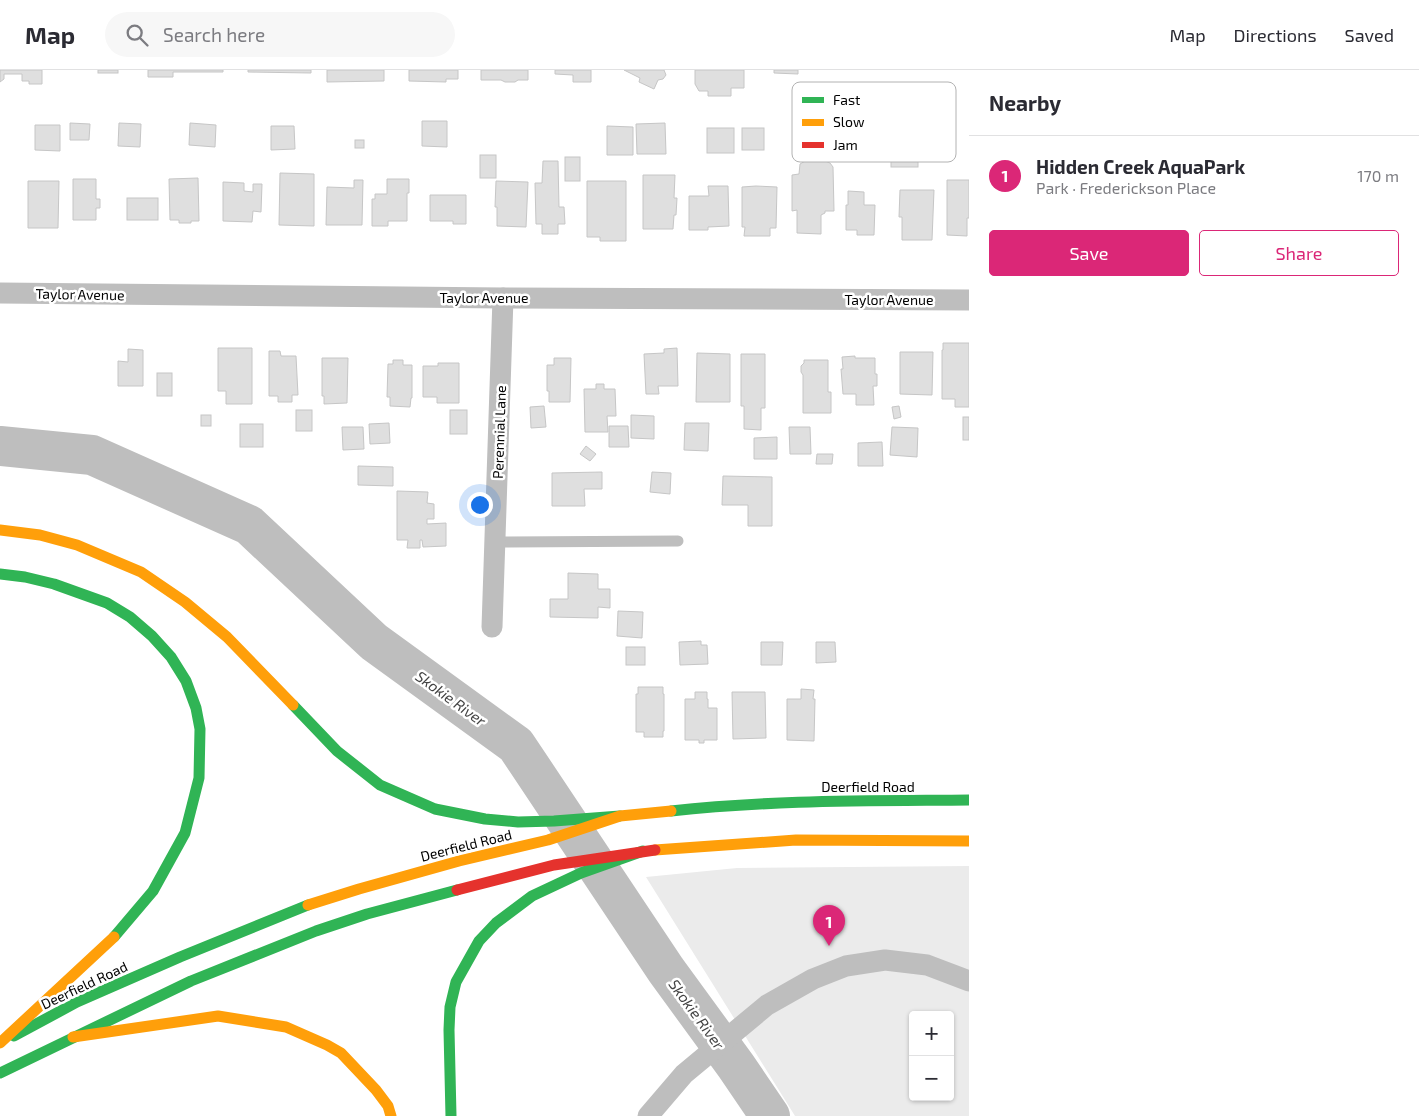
<!DOCTYPE html>
<html lang="en">
<head>
<meta charset="utf-8">
<style>
	:root { --surface:#fff; --page:#f7f7f7; --text:#2b2b33; --muted:#7c7c81; --line:#e1e1e2; --accent:#db2777 }
	body { margin:0; font-family:"Exo 2",sans-serif; background:var(--page); color:var(--text) }
	.controls { position:absolute; right:15px; bottom:15px; display:grid; overflow:hidden; border-radius:5px; box-shadow:0 1px 4px #0004 }
	.controls button { width:45px; height:45px; display:grid; place-items:center; padding:0; border:0; border-bottom:1px solid var(--line); background:var(--surface); color:var(--text); font:25px sans-serif }
	.you { position:absolute; left:479px; top:434px; width:18px; height:18px; margin:-12px; border:4px solid #fff; border-radius:50%; background:#1a73e8; box-shadow:0 0 0 8px #1a73e833 }
	.badge { display:grid; place-items:center; width:32px; height:32px; border-radius:50%; background:var(--accent); color:#fff; font-size:16px; font-weight:700 }
	.pin { position:absolute; translate:-50% -41px; filter:drop-shadow(0 1px 2px #0008) }
	.pin::after { content:''; position:absolute; top:26px; width:18px; height:15px; background:inherit; clip-path:polygon(0 0,100% 0,50% 100%) }
	.list { margin:0; padding:0; list-style:none }
	h2 { display:flex; justify-content:space-between; align-items:center; height:65px; margin:0; padding:0 20px; font-size:21px }
	h2 small { font-size:16px; font-weight:400; color:var(--muted) }
	.list li { display:grid; grid-template-columns:32px 1fr auto; gap:15px; align-items:center; box-sizing:border-box; height:80px; padding:0 20px; border-top:1px solid var(--line) }
	.list b { display:block; font-size:19px; white-space:nowrap }
	.list p { margin:0; font-size:16px; white-space:nowrap; color:var(--muted) }
	.list em { font-size:16px; font-style:normal; color:var(--muted) }
	.actions { display:flex; gap:10px; padding:15px 20px }
	.actions a { flex:1; padding:11px 0; border:1px solid var(--accent); border-radius:5px; text-align:center; font-size:18px; color:var(--accent) }
	.actions .main { background:var(--accent); color:#fff }
	.icon { flex:none; width:28px; height:28px; fill:none; stroke:currentColor; stroke-width:2; stroke-linecap:round; stroke-linejoin:round }
	.map { position:relative; flex:none; width:969px; height:1046px; overflow:hidden }
	header { display:flex; align-items:center; gap:30px; box-sizing:border-box; height:70px; padding:0 25px; background:var(--surface); border-bottom:1px solid var(--line) }
	header strong { font-size:24px }
	nav { display:flex; gap:28px; margin-inline-start:auto; font-size:18px }
	.search { width:350px; height:45px; background:var(--page); display:flex; align-items:center; gap:12px; box-sizing:border-box; padding:0 18px; border-radius:28px; color:var(--muted); font-size:19px }
	main { display:flex }
	aside { flex:1; background:var(--surface) }
	.map>svg:first-child { display:block }
	.park { fill:#ebebeb; fill-rule:evenodd }
	.lines { fill:none; stroke-linecap:round; stroke-linejoin:round }
	.river { stroke:#bebebe; stroke-width:40 }
	.building { fill:#dfdfdf; stroke:#c6c6c6 }
	.lane { stroke:#bebebe; stroke-width:11 }
	.street { stroke:#bebebe; stroke-width:21 }
	.fast { stroke:#30b455; stroke-width:11 }
	.slow { stroke:#ff9f0a; stroke-width:11 }
	.jam { stroke:#e5322d; stroke-width:11 }
	.labels { text-anchor:middle; dominant-baseline:central; stroke-width:5; stroke-linejoin:round; paint-order:stroke }
	.street-label { font-size:14px; fill:#000; stroke:#fff }
	.water-label { font-size:15px; font-style:italic; fill:#434343; stroke:#fff }
	.key { fill:#fff; stroke:#b2b2b2; stroke-width:1 }
	.key-label { font-size:14px; fill:#000 }
</style>
</head>
<body>
<header>
<strong>Map</strong>
<div class="search"><svg class="icon" aria-label="search" viewBox="0 0 24 24"><circle cx="10" cy="10" r="6"/><path d="M15 15l6 6"/></svg>Search here</div>
<nav><a>Map</a><a>Directions</a><a>Saved</a></nav>
</header>
<main>
<div class="map">
<svg width="969" height="1046" viewBox="0 0 969 1046">
	<rect width="100%" height="100%" fill="#fff"/>
	<!-- park -->
	<path class="park" d="M 969,796 L 969,1046 L 795,1046 L 646,807 L 737,798 ZM 913,945 L 950,945 L 950,1027 L 913,1027 Z"/>
	<g class="lines">
		<!-- river -->
		<polyline class="river" points="0,376 92,385 249,455 374,572 516,675 666,900 736,996 770,1046"/>
	</g>
	<!-- building -->
	<g class="building">
		<polygon points="0,0 42,0 42,14 29,14 29,11 22,11 22,4 4,4 4,9 0,12"/>
		<rect x="98" y="0" width="20" height="3"/>
		<polygon points="148,0 223,0 223,2 173,2 173,7 148,7"/>
		<polygon points="248,0 311,0 311,3 248,2"/>
		<polygon points="327,0 384,0 384,11 327,12"/>
		<polygon points="409,0 458,0 458,9 446,9 446,12 409,11"/>
		<polygon points="481,0 528,0 528,10 518,10 515,12 505,12 501,10 481,10"/>
		<polygon points="555,0 591,0 591,12 573,12 573,5 555,4"/>
		<polygon points="624,0 664,0 666,5 663,9 658,10 654,19 639,12 640,8"/>
		<polygon points="695,0 744,0 744,18 731,18 731,26 708,26 708,21 699,21 695,14"/>
		<polygon points="774,0 798,0 798,4 774,3"/>
		<polygon points="422,51 447,51 447,77 422,76"/>
		<polygon points="70,53 90,54 89,70 70,70"/>
		<polygon points="119,53 141,54 140,77 118,76"/>
		<polygon points="190,53 216,55 215,77 189,75"/>
		<polygon points="665,53 666,84 637,84 636,54"/>
		<polygon points="35,55 60,55 60,81 35,80"/>
		<polygon points="271,56 294,56 295,79 271,80"/>
		<polygon points="607,56 633,57 633,85 607,85"/>
		<rect x="707" y="58" width="27" height="25"/>
		<rect x="742" y="58" width="22" height="22"/>
		<rect x="355" y="70" width="9" height="8"/>
		<rect x="891" y="71" width="27" height="26"/>
		<rect x="480" y="85" width="16" height="23"/>
		<rect x="565" y="87" width="15" height="24"/>
		<polygon points="807,90 825,91 830,93 833,97 834,141 825,141 825,143 821,145 821,164 797,163 797,140 792,141 792,105 799,104 800,94"/>
		<polygon points="543,91 558,91 559,137 564,137 565,154 558,154 558,164 542,164 542,154 536,154 535,113 542,113"/>
		<polygon points="280,103 314,104 314,156 279,155"/>
		<polygon points="643,105 675,105 674,128 677,128 676,145 674,145 673,159 643,159"/>
		<polygon points="198,108 199,151 191,151 191,153 179,153 179,150 170,150 169,109"/>
		<polygon points="73,109 96,109 96,129 100,129 100,138 96,138 96,150 73,150"/>
		<polygon points="387,109 409,109 409,123 407,123 407,151 388,151 388,156 372,156 372,129 375,129 375,124 387,124"/>
		<polygon points="354,110 363,110 362,155 326,155 327,117 354,118"/>
		<polygon points="947,110 969,110 969,148 967,148 967,166 947,165"/>
		<polygon points="28,111 59,111 58,158 28,158"/>
		<polygon points="496,111 528,112 526,157 497,156 497,137 495,137"/>
		<polygon points="587,111 626,111 626,171 600,171 600,167 587,167"/>
		<polygon points="223,112 244,113 244,121 253,122 253,114 262,114 261,142 253,141 252,152 223,151"/>
		<polygon points="708,116 728,116 729,156 708,157 708,160 689,160 689,126 709,126"/>
		<polygon points="756,116 777,117 776,158 770,158 770,166 744,166 745,157 742,157 742,117"/>
		<polygon points="900,120 934,120 932,170 902,170 902,147 899,147"/>
		<polygon points="848,121 864,122 864,135 875,135 874,165 857,165 857,160 846,160 846,135 848,135"/>
		<polygon points="430,125 466,125 466,154 453,154 453,151 430,151"/>
		<rect x="127" y="128" width="31" height="22"/>
		<polygon points="943,273 969,273 969,337 955,337 955,329 942,329 942,280 943,280"/>
		<polygon points="218,278 252,278 252,334 226,334 226,321 218,321"/>
		<polygon points="677,278 678,316 658,316 659,324 646,324 644,284 664,283 664,279"/>
		<polygon points="128,279 143,280 143,316 118,316 118,291 128,292"/>
		<polygon points="269,281 280,281 281,286 296,286 298,325 292,325 292,332 278,332 278,326 269,326"/>
		<polygon points="900,282 933,282 932,325 900,324"/>
		<polygon points="697,283 730,284 730,332 696,332"/>
		<polygon points="741,284 765,284 765,338 761,338 761,360 744,359 744,336 741,336"/>
		<polygon points="855,286 855,288 875,288 875,304 877,304 877,316 873,316 874,335 856,335 856,324 843,324 841,299 843,299 842,287"/>
		<polygon points="322,288 348,288 347,333 324,334 324,326 322,326"/>
		<polygon points="554,288 571,288 570,332 549,332 549,321 547,321 547,295 554,295"/>
		<polygon points="393,290 403,290 403,295 412,295 412,328 411,328 410,337 390,336 390,327 387,327 388,294 393,294"/>
		<polygon points="804,290 828,290 828,322 831,322 831,343 803,343 803,305 801,302 801,296 804,293"/>
		<polygon points="438,293 459,293 459,333 437,333 437,327 423,327 423,296 438,296"/>
		<rect x="157" y="303" width="15" height="23"/>
		<polygon points="596,314 604,314 604,319 615,319 616,346 607,346 608,362 585,362 584,319 596,319"/>
		<polygon points="544,336 546,357 531,358 530,337"/>
		<polygon points="899,336 901,347 894,349 892,337"/>
		<rect x="296" y="340" width="16" height="21"/>
		<rect x="450" y="340" width="17" height="24"/>
		<rect x="201" y="345" width="10" height="11"/>
		<polygon points="631,345 654,346 654,369 631,368"/>
		<rect x="963" y="347" width="6" height="23"/>
		<polygon points="389,353 390,373 370,374 369,354"/>
		<polygon points="685,353 709,353 708,381 684,380"/>
		<rect x="240" y="354" width="23" height="23"/>
		<polygon points="609,356 628,356 629,377 609,377"/>
		<polygon points="342,357 363,357 364,379 343,380"/>
		<polygon points="789,357 810,357 811,384 790,384"/>
		<polygon points="892,357 918,358 917,387 890,385"/>
		<polygon points="777,367 777,389 754,389 754,368"/>
		<polygon points="882,372 883,396 858,396 858,373"/>
		<polygon points="586,376 596,384 590,391 580,384"/>
		<polygon points="817,384 833,384 832,394 816,394"/>
		<polygon points="358,396 393,397 393,416 358,415"/>
		<polygon points="602,402 602,419 584,419 585,436 552,436 552,403"/>
		<polygon points="652,402 671,403 670,424 650,422"/>
		<polygon points="723,406 772,407 772,456 748,456 748,435 722,435"/>
		<polygon points="397,421 428,422 427,433 434,434 434,449 427,449 427,454 446,453 446,476 423,477 422,470 420,470 420,478 407,478 408,470 397,470"/>
		<polygon points="568,503 598,504 598,519 610,519 610,538 598,537 598,548 550,547 550,529 568,529"/>
		<polygon points="618,541 643,542 642,568 617,566"/>
		<polygon points="701,571 701,575 707,575 708,594 680,595 679,572"/>
		<polygon points="761,572 783,572 782,595 761,595"/>
		<polygon points="816,572 835,572 836,592 816,593"/>
		<rect x="626" y="577" width="19" height="18"/>
		<polygon points="638,617 663,617 663,624 664,624 664,661 663,661 663,667 644,667 644,662 636,662 636,624 638,624"/>
		<polygon points="801,619 814,620 813,629 815,629 814,671 787,670 787,629 801,629"/>
		<polygon points="695,622 707,622 707,629 708,629 708,638 717,638 717,670 704,670 704,673 699,673 699,670 685,670 685,629 695,629"/>
		<polygon points="732,622 765,622 766,668 733,669"/>
	</g>
	<g class="lines">
		<!-- lane -->
		<polyline class="lane" points="495,472 678,471"/>
		<!-- street -->
		<g class="street">
			<polyline points="0,223 503,228 969,230"/>
			<polyline points="492,557 503,228"/>
			<polyline points="648,1046 684,1004 767,935 813,909 846,896 885,890 927,895 969,911"/>
		</g>
		<!-- fast -->
		<g class="fast">
			<polyline points="0,504 25,507 54,514 107,533 130,547 152,566 171,587 186,611 196,638 200,659 199,708 185,763 153,821 114,867"/>
			<polyline points="293,635 337,681 380,715 435,739 485,749 518,752 554,751 620,746"/>
			<path d="M 671,741 C 770,730 869,731 969,730"/>
			<polyline points="14,966 77,932 180,887 308,835"/>
			<polyline points="0,1003 191,911 316,861 367,844 457,820"/>
			<polyline points="451,1046 449,960 450,937 456,912 479,871 496,853 532,826 581,803 643,781"/>
		</g>
		<!-- slow -->
		<g class="slow">
			<polyline points="0,460 40,465 77,475 141,502 185,532 227,567 293,635"/>
			<polyline points="655,780 796,770 969,771"/>
			<polyline points="308,835 359,819 459,791 548,770 620,746 671,741"/>
			<polyline points="73,967 218,946 286,957 327,975 341,983 376,1020 388,1036 391,1046"/>
			<polyline points="0,973 114,867"/>
		</g>
		<!-- jam -->
		<polyline class="jam" points="457,820 554,795 655,780"/>
	</g>
	<g class="labels">
		<!-- street labels -->
		<g class="street-label">
			<text transform="translate(80 224) rotate(1)">Taylor Avenue</text>
			<text x="484" y="227">Taylor Avenue</text>
			<text x="889" y="229">Taylor Avenue</text>
			<text transform="translate(499 362) rotate(-88)">Perennial Lane</text>
			<text x="868" y="716">Deerfield Road</text>
			<text transform="translate(466 775) rotate(-14)">Deerfield Road</text>
			<text transform="translate(84 915) rotate(-25)">Deerfield Road</text>
		</g>
		<!-- water labels -->
		<g class="water-label">
			<text transform="translate(451 628) rotate(36)">Skokie River</text>
			<text transform="translate(697 944) rotate(54)">Skokie River</text>
		</g>
	</g>
	<!-- legend -->
	<rect x="792" y="12" width="164" height="80" rx="8" class="key"/>
	<rect x="802" y="27" width="22" height="6" fill="#30b455"/>
	<rect x="802" y="49" width="22" height="7" fill="#ff9f0a"/>
	<rect x="802" y="72" width="22" height="6" fill="#e5322d"/>
	<g class="key-label">
		<text x="833" y="35">Fast</text>
		<text x="833" y="57">Slow</text>
		<text x="833" y="80">Jam</text>
	</g>
</svg>
<div class="controls">
<button>+</button>
<button>−</button>
</div>
<div class="you"></div>
<div class="pin badge" style="left:829px;top:876px">1</div>
</div>
<aside>
<h2>Nearby<small></small></h2>
<ul class="list">
<li><span class="badge">1</span><div><b>Hidden Creek AquaPark</b><p>Park · Frederickson Place</p></div><em>170 m</em></li>
</ul>
<div class="actions"><a class="main">Save</a><a>Share</a></div>
</aside>
</main>
</body>
</html>
